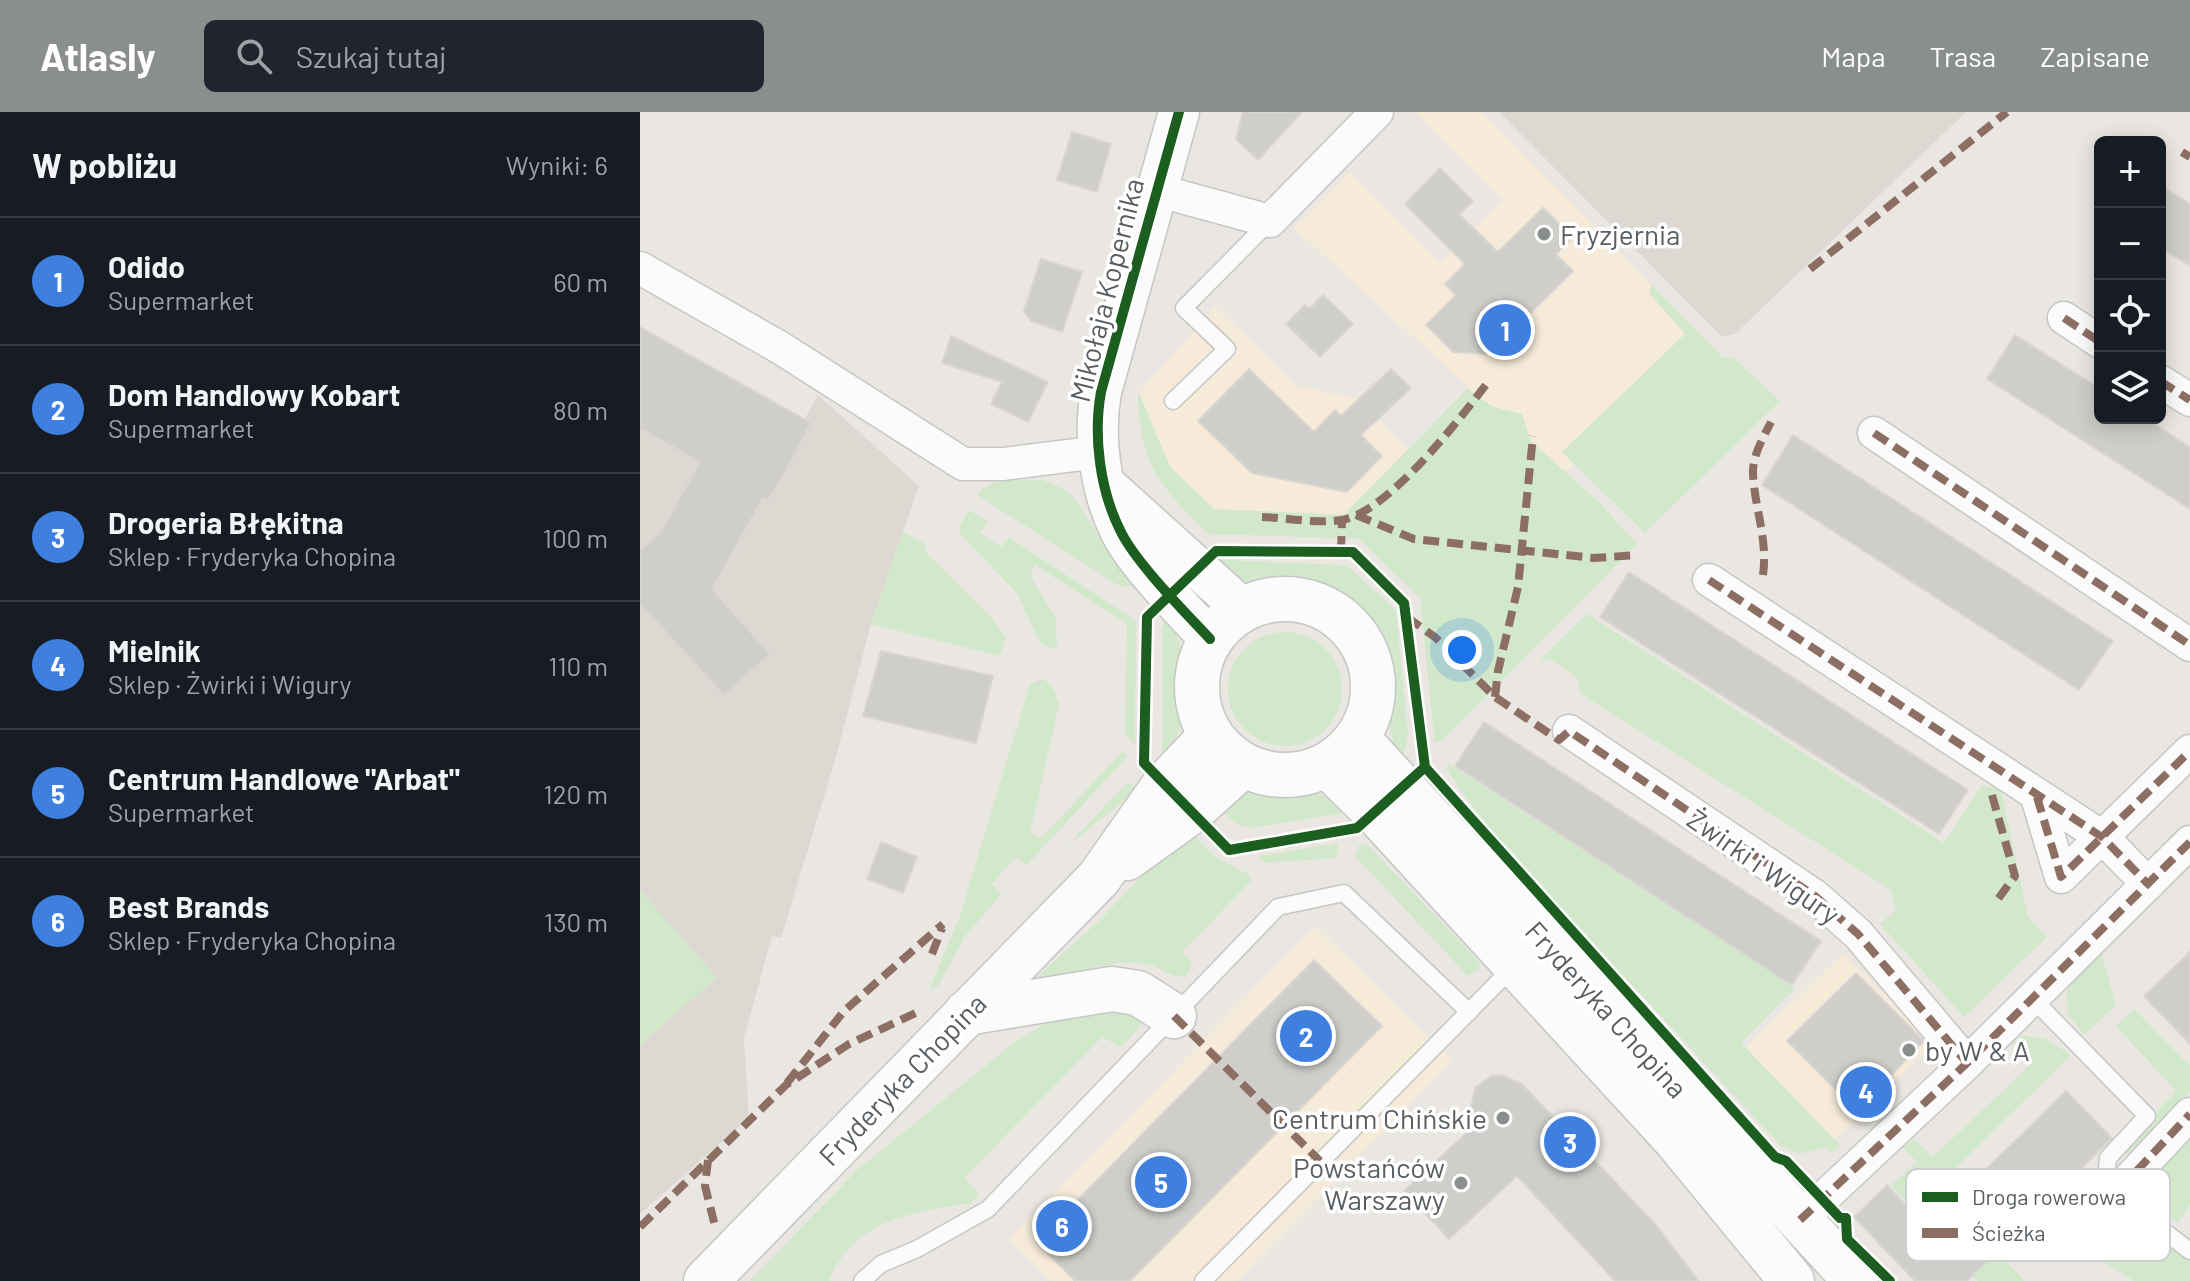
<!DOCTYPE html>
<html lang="pl">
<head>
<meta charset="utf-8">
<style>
	:root { --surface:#171b24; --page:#20242c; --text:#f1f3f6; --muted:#9ea1a6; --line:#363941; --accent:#8b8e8f }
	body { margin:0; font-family:Barlow,sans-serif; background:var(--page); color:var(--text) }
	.controls { position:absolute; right:24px; top:24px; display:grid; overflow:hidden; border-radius:12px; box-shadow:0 4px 20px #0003 }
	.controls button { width:72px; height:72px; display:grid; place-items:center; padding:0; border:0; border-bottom:2px solid var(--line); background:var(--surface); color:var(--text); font:40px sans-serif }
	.you { position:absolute; left:822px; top:538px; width:28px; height:28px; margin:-20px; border:6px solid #fff; border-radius:50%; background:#1a73e8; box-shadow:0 0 0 12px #1a73e833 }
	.badge { display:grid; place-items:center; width:52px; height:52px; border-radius:50%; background:var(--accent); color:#fff; font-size:26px; font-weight:700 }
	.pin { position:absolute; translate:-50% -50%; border:4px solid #fff; box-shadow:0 2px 8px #0006 }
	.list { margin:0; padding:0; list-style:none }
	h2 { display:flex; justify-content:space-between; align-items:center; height:104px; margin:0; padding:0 32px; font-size:34px }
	h2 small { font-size:26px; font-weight:400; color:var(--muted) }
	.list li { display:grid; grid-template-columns:52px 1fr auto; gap:24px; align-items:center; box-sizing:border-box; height:128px; padding:0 32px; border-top:2px solid var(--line) }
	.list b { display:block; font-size:30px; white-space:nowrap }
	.list p { margin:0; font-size:26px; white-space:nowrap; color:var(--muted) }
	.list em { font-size:26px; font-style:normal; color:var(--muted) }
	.icon { flex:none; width:44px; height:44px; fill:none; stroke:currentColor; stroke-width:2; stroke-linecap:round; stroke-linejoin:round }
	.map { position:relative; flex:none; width:1550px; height:1169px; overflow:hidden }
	header { display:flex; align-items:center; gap:48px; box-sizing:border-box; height:112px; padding:0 40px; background:var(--accent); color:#fff }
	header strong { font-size:38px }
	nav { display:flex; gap:44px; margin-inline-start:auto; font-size:28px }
	.search { width:560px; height:72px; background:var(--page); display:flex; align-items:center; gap:20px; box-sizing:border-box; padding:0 28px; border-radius:12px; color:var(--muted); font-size:30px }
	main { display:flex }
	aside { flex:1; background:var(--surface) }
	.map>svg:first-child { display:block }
	.commercial { fill:#f6ebd9 }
	.education { fill:#ddd9d2 }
	.green { fill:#d2e8cb }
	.building { fill:#d0cecb; stroke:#d9d6d2; stroke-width:2 }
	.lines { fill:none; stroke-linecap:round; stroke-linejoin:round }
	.service-casing { stroke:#c6c6c5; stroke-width:19 }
	.minor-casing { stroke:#c6c6c5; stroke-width:35 }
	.tertiary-casing { stroke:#c6c6c5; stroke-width:43 }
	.secondary-casing { stroke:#c6c6c5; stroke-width:47 }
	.service { stroke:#fcfbfb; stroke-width:16 }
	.minor { stroke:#fcfbfb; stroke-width:32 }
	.tertiary { stroke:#fcfbfb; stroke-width:40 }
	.secondary { stroke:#fcfbfb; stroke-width:44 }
	.quiet { stroke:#8d6e63; stroke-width:8; stroke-dasharray:16 8; stroke-linecap:butt }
	.cycleway-casing { stroke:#fff; stroke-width:15 }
	.cycleway { stroke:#1b5e20; stroke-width:10 }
	.poi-dot { fill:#8b8e8f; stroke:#fff; stroke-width:3 }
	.labels { text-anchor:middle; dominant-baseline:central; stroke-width:7; stroke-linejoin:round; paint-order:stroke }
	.poi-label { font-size:28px; fill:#585e62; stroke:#fff; text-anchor:start }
	.street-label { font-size:28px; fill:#585e62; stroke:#fff }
	.key { fill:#fff; stroke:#cdcfd0; stroke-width:2 }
	.key-label { font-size:22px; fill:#585e62 }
</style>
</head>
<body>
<header>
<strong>Atlasly</strong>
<div class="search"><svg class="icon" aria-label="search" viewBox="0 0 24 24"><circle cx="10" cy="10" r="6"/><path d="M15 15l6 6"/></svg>Szukaj tutaj</div>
<nav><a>Mapa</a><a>Trasa</a><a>Zapisane</a></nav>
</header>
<main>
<aside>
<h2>W pobliżu<small>Wyniki: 6</small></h2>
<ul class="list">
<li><span class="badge" style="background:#3f7fe0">1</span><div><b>Odido</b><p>Supermarket</p></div><em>60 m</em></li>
<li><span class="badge" style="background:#3f7fe0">2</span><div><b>Dom Handlowy Kobart</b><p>Supermarket</p></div><em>80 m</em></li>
<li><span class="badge" style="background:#3f7fe0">3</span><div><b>Drogeria Błękitna</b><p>Sklep · Fryderyka Chopina</p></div><em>100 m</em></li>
<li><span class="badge" style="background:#3f7fe0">4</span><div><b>Mielnik</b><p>Sklep · Żwirki i Wigury</p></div><em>110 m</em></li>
<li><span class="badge" style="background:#3f7fe0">5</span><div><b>Centrum Handlowe &quot;Arbat&quot;</b><p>Supermarket</p></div><em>120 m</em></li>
<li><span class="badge" style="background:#3f7fe0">6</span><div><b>Best Brands</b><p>Sklep · Fryderyka Chopina</p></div><em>130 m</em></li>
</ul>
</aside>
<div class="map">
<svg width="1550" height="1169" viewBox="0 0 1550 1169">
	<rect width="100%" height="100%" fill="#eae7e2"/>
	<!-- commercial -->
	<g class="commercial">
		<polygon points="775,0 842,0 1064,227 924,362 654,116 710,61 800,150 862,88"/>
		<polygon points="575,195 661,278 664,275 718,287 768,337 704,403 574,397 530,355 499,281"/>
		<polygon points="675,815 813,949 596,1169 412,1169 369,1127"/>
		<polygon points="1203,842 1289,927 1286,939 1194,1028 1083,958"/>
	</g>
	<!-- education -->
	<g class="education">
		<polygon points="859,0 1326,0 1095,222 1082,225"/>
		<polygon points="0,216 164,308 178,283 279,374 231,512 196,645 141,826 132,824 104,926 109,1006 0,1102"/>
	</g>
	<!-- green -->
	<g class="green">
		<polygon points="1012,173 1083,246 1094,246 1140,289 1005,421 922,340 1045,222 1009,181"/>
		<path d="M 827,277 L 854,295 L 882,302 L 891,329 L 961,392 L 997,432 L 802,629 L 795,631 L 780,486 L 719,427 L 568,422 C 521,374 500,356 498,285 L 499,281 L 530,355 L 574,397 L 704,403 Z"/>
		<path d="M 402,368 C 441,381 437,394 459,424 C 471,441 488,456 502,472 L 486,475 L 476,472 L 337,383 C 350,365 381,369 402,368 Z"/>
		<polygon points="329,398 348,410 340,421 361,435 369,425 496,509 495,632 485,622 487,512 395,453 390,464 416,506 417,538 400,531 377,481 321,423 319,415"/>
		<polygon points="263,420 284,431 288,443 351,505 366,525 360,544 231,512"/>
		<path d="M 583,448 L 706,453 L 756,498 L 768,623 L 763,649 C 724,593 781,536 702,486 C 684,475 659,468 637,469 C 626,470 618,473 607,470 C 595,468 585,458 575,452 Z"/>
		<polygon points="527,502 543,539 535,575 543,610 528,641 522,642 522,516"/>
		<polygon points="947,502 1304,731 1342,673 1361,678 1388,805 1407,825 1324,905 1240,812 1256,798 1251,778 941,582 937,565 911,547 899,549"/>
		<circle cx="645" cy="577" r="57"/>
		<polygon points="404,567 413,576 419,592 390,721 401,726 483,639 488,644 387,753 376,745 352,772 362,782 325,824 299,873 289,878 320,804 390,572"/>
		<polygon points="809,652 1155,876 1101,931 1200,1033 1192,1041 1186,1035 1159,1042 1141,1034 849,718 806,657"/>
		<polygon points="488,670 498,677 424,737"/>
		<path d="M 612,680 C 647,682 684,673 711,700 L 612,716 L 598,713 L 577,695 L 594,682 Z"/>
		<path d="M 548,716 L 575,745 L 608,762 L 611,769 L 542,840 L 552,851 L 546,865 C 530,866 520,854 505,852 C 467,846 432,863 397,877 L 390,871 L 458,810 Z"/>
		<polygon points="698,731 697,746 624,751 619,744"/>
		<polygon points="727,732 840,851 838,859 828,864 715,744 719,733"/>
		<polygon points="0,778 77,866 0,933"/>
		<polygon points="1461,840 1476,893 1444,923 1428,902 1427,874"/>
		<path d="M 460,892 L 502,903 L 499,916 L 481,935 L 462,925 L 325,1065 L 339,1083 L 331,1091 C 272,1101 215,1106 189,1169 L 110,1169 L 217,1058 L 376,929 L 407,911 Z"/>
		<polygon points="1494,897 1550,954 1550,979 1487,1043 1481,1037 1536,979 1476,914"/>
		<polygon points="1382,923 1406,927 1431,943 1294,1077 1385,1169 1337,1169 1251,1073 1277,1050 1263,1036 1273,1027 1293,1045 1391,952 1373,931"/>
		<path d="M 1550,1020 L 1550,1092 L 1538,1111 L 1513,1092 C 1504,1061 1530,1042 1550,1020 Z"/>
		<polygon points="1493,1111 1550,1148 1550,1169 1494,1169 1452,1143 1476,1116"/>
	</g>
	<!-- building -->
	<g class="building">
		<polygon points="603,0 662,0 618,48 596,27"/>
		<polygon points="432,20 471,32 457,80 417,68"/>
		<polygon points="800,56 833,89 819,102 858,140 903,96 933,125 916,142 933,159 849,242 813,240 786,213 816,183 805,172 825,152 765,92"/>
		<polygon points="1520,73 1550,92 1550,154 1520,135"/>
		<polygon points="401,147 442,160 422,220 391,209 384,199"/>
		<polygon points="683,183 713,212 680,245 646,212 665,193 669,197"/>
		<polygon points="0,215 171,311 146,359 128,388 123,386 72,477 130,542 84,583 0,492 0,439 21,420 60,350 0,316"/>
		<polygon points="1375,223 1460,277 1460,306 1505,306 1550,335 1550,397 1347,267"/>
		<polygon points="311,224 408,270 388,310 351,292 362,270 302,251"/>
		<polygon points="609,257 674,320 695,298 701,304 751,257 771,276 721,323 742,344 707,380 612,361 558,309"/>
		<polygon points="1153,323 1473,529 1439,578 1122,373"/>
		<polygon points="989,460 1328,678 1299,722 960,505"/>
		<polygon points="241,539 353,564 336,631 223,604"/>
		<polygon points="844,610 1181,829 1152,873 815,654"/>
		<polygon points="241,730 277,745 263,781 227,767"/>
		<polygon points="1550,840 1550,932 1504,884"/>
		<polygon points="674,848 742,914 490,1169 435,1169 396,1130"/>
		<polygon points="1216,861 1284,929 1217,999 1147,929"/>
		<polygon points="861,963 882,972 1015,1112 1059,1169 975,1169 877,1064 809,1127 764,1079 835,1013 831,996 835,976 851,964"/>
		<polygon points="1426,979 1472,1026 1327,1169 1275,1169 1214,1105 1247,1073 1286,1116"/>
	</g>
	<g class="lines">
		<!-- service casing -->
		<g class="service-casing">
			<g id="service">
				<polyline points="533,289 587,237 544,196 630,109"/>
				<polyline points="1392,886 1507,1004 1468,1046 1466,1067 1492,1095 1550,1139"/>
				<polyline points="222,1169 241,1152 277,1137 348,1097 638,795 704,781 829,900"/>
				<polyline points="563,1169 875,853"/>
			</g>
		</g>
		<!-- minor casing -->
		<g class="minor-casing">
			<g id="minor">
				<polyline points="516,78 630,109 737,0"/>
				<polyline points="0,156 139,235 323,352 364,352 459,340"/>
				<polyline points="1424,206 1460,230"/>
				<polyline points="1520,269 1550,288"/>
				<polyline points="1234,321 1550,533"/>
				<polyline points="1069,468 1462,725 1508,772"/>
				<polyline points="929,619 1175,784 1218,822 1327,951"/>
				<polyline points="1397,685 1421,765 1550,639"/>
				<polyline points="1160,1108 1327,951 1550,730"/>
				<polyline points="1431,1129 1550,1002"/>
			</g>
		</g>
		<!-- tertiary casing -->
		<g class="tertiary-casing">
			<g id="tertiary">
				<path d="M 539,0 L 461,280 C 453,324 460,378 480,418 C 495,450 545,500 570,527"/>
				<polyline points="469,376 603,497"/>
			</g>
		</g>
		<!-- secondary casing -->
		<g class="secondary-casing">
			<g id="secondary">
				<circle cx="645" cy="575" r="88"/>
				<polyline points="717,626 1216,1169"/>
				<polyline points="687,653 735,700 1036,1028 1152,1169"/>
				<polyline points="487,746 551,700 603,653"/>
				<polyline points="326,901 472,877 498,881 534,904"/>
				<polyline points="66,1169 459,766 525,672 571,624"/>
			</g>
		</g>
		<!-- service -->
		<use href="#service" class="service"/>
		<!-- minor -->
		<use href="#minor" class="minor"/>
		<!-- tertiary -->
		<use href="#tertiary" class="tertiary"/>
		<!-- secondary -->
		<use href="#secondary" class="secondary"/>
		<!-- quiet -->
		<g class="quiet">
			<polyline points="1542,40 1550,45"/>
			<polyline points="1170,157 1367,0"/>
			<polyline points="1424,206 1460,230"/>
			<polyline points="1520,269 1550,288"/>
			<polyline points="1234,321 1550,533"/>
			<polyline points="716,403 774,427 954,446 998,443"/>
			<path d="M 622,405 C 647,406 678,412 702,408 C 748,400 820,307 848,270"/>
			<polyline points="701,440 702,408"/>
			<path d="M 1123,463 C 1128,428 1115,397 1113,363 C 1112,344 1123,326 1131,310"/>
			<polyline points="1069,468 1462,725 1508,772"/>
			<polyline points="767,505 796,526 855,585 919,628 929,619 1175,784 1218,822 1327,951"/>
			<polyline points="855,585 858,559 878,475 893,324"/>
			<polyline points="1352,683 1375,764 1355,791"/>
			<polyline points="1397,685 1421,765 1550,639"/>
			<polyline points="292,842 302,816"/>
			<polyline points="534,904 680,1049"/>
			<polyline points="147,971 204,899 303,812"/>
			<polyline points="68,1048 65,1074 76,1118"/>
			<polyline points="1160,1108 1327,951 1550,730"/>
			<polyline points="0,1115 146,973 209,932 280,899"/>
			<polyline points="1431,1129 1550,1002"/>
		</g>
		<!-- cycleway casing -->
		<g class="cycleway-casing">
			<g id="cycleway">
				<path d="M 539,0 L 461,280 C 453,324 460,378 480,418 C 495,450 545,500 570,527"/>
				<polyline points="785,655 717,716 589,738 504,651 507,505 576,439 713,440 764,491 785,655 1135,1045 1146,1049 1200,1106 1206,1106 1207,1127 1250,1169"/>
			</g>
		</g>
		<!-- cycleway -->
		<use href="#cycleway" class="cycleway"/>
	</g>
	<!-- markers -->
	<g class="poi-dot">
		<circle cx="904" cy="122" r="8"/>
		<circle cx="1269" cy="938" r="8"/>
		<circle cx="863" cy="1006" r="8"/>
		<circle cx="821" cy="1071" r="8"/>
	</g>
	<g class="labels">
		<!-- poi labels -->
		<g class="poi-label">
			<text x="920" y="122">Fryzjernia</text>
			<text x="1285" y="938">by W &amp; A</text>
			<text x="847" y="1006" text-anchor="end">Centrum Chińskie</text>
			<text x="805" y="1055" text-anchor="end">Powstańców<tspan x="805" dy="32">Warszawy</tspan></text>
		</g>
		<!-- street labels -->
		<g class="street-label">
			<text transform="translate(466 178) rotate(-76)">Mikołaja Kopernika</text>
			<text transform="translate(1124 754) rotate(35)">Żwirki i Wigury</text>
			<text transform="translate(967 897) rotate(48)">Fryderyka Chopina</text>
			<text transform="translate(262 967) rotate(-46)">Fryderyka Chopina</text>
		</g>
	</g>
	<!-- legend -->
	<rect x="1266" y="1057" width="264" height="92" rx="12" class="key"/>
	<rect x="1282" y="1080" width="36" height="10" fill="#1b5e20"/>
	<rect x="1282" y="1116" width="36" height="10" fill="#8d6e63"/>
	<g class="key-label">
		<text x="1332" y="1093">Droga rowerowa</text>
		<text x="1332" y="1129">Ścieżka</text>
	</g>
</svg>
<div class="controls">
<button>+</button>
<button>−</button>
<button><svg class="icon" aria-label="locate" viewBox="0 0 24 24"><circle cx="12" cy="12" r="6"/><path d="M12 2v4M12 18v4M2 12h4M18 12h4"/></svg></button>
<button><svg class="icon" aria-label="layers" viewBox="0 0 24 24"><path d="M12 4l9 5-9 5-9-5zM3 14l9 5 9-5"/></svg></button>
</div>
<div class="you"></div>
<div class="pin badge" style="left:865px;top:218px;background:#3f7fe0">1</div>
<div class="pin badge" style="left:666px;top:924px;background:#3f7fe0">2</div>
<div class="pin badge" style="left:930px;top:1030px;background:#3f7fe0">3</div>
<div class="pin badge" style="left:1226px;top:980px;background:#3f7fe0">4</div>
<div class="pin badge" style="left:521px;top:1070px;background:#3f7fe0">5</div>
<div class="pin badge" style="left:422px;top:1114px;background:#3f7fe0">6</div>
</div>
</main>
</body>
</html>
